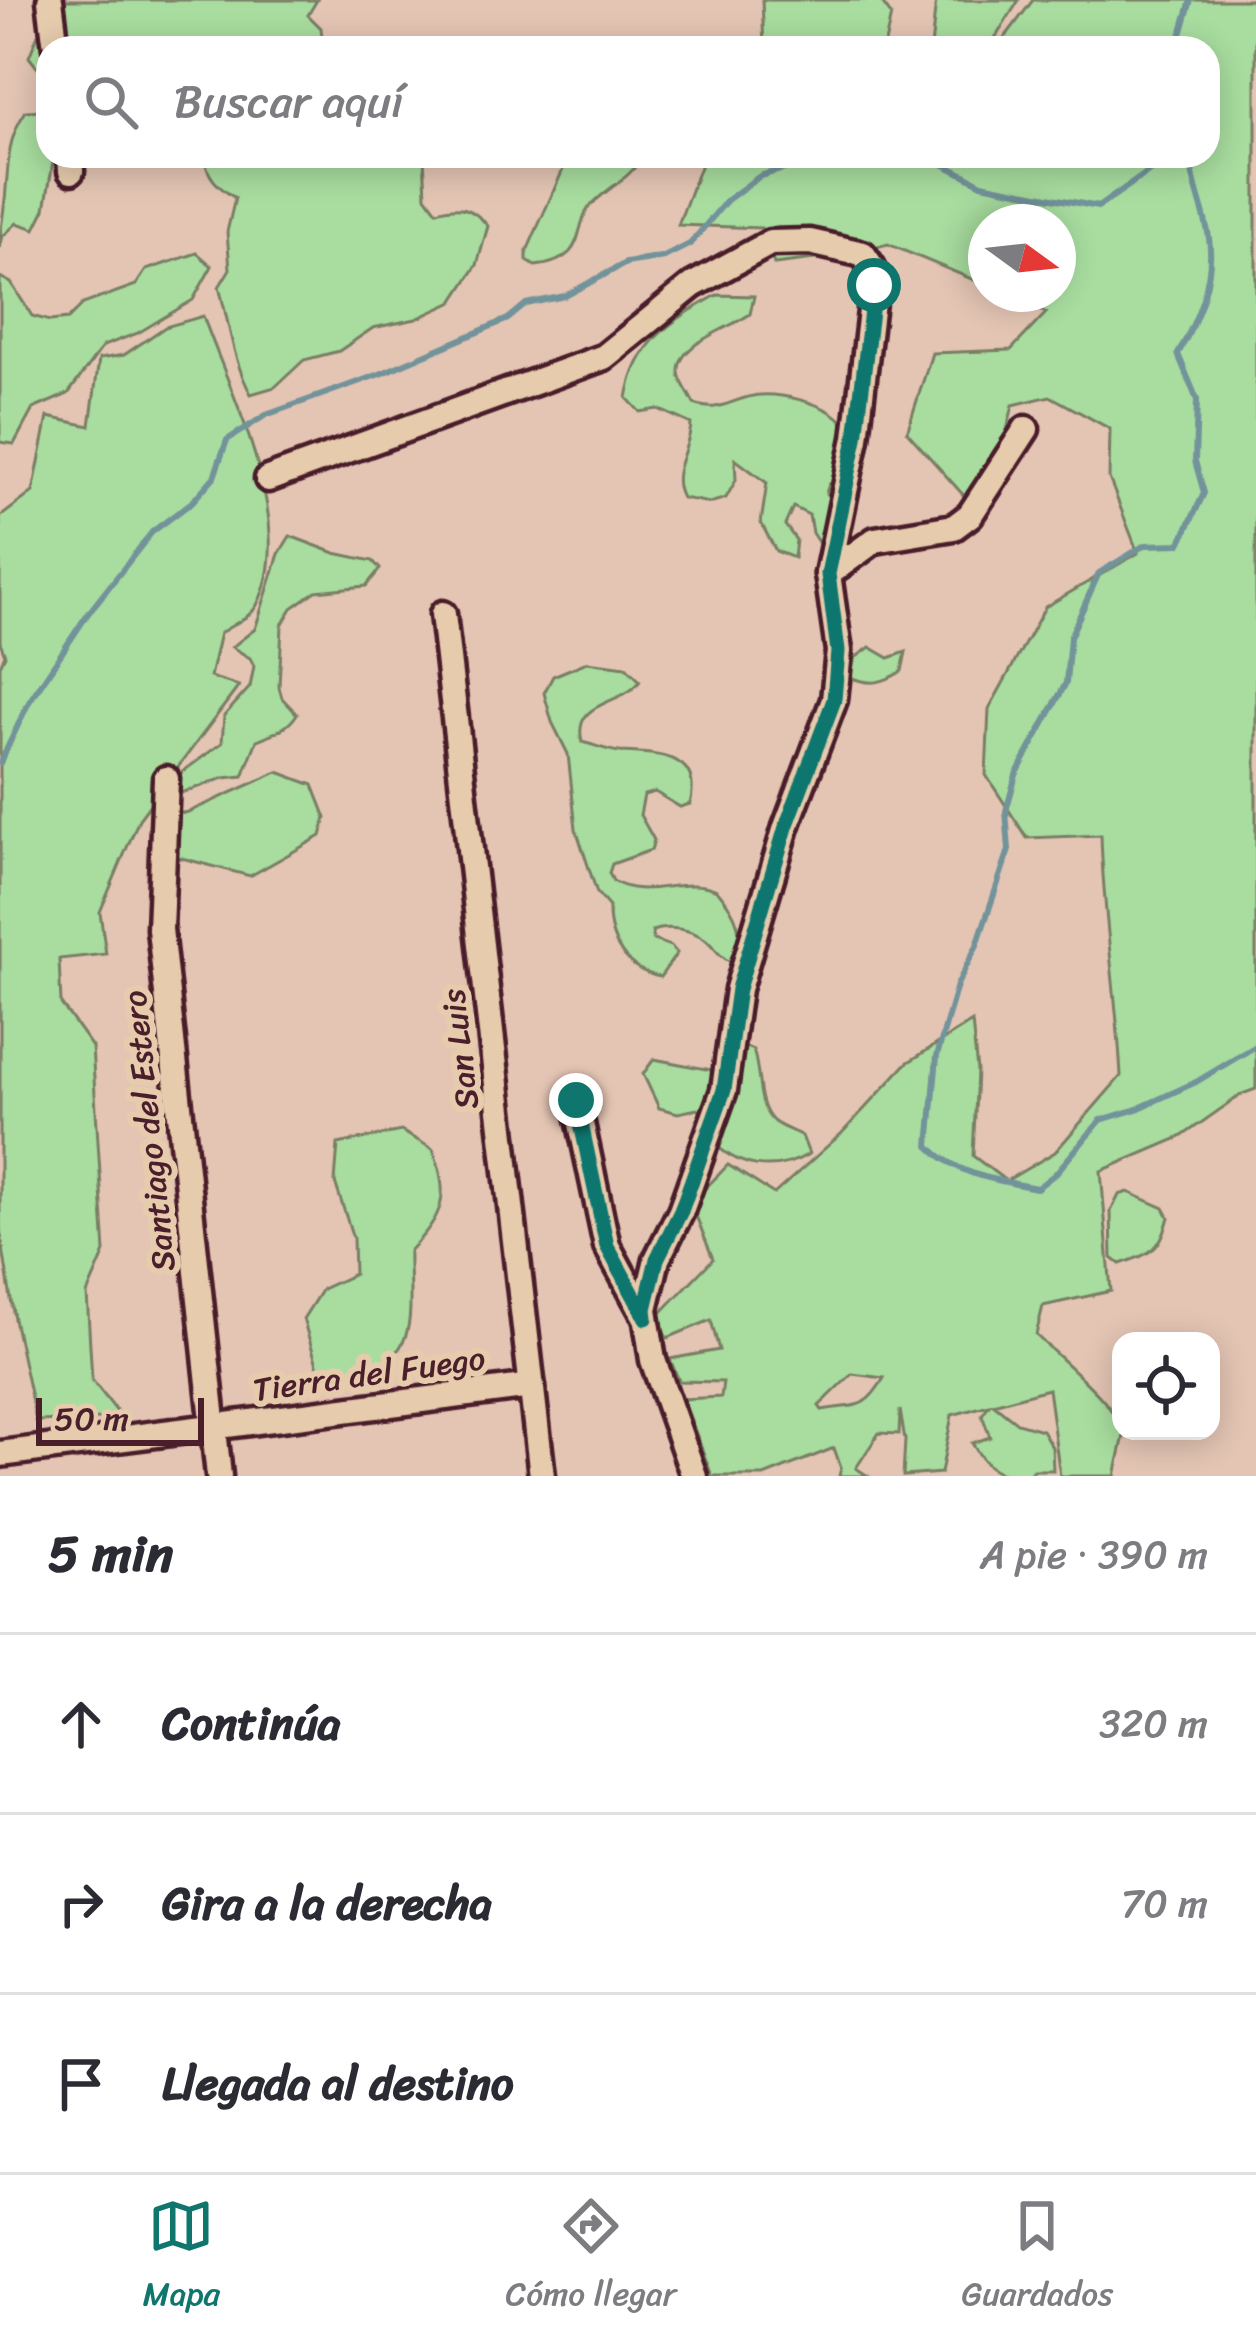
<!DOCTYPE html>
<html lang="es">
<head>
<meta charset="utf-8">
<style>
	:root { --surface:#fff; --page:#f2f2f3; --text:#2b2b33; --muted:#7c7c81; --line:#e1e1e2; --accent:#0f766e }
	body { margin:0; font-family:Sriracha,sans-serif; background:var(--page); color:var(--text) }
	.controls { position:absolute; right:36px; bottom:36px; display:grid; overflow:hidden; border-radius:24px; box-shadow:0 6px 30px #0003 }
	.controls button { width:108px; height:108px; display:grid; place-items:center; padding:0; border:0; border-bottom:3px solid var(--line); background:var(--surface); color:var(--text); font:60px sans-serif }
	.compass { position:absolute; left:968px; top:204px; width:108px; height:108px; border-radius:50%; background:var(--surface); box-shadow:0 6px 30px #0003; rotate:105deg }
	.scale { position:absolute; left:36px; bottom:30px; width:168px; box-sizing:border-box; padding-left:12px; border:6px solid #4a1f2b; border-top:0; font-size:33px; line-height:42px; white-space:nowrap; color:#4a1f2b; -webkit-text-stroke:9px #e6cbad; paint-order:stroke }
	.stop { position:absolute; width:36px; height:36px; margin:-27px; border:9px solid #0f766e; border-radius:50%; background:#fff }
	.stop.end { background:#0f766e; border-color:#fff; box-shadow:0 3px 12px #0008 }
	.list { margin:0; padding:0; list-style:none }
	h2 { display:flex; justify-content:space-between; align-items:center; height:156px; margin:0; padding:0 48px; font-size:51px }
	h2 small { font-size:39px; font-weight:400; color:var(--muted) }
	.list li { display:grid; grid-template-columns:78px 1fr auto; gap:36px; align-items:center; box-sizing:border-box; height:180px; padding:0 48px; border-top:3px solid var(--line) }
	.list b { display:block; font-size:45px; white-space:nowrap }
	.list em { font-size:39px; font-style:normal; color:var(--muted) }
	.icon { flex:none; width:66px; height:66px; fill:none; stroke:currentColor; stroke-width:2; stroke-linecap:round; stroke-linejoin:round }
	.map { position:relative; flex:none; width:1256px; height:1476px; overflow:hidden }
	.search { position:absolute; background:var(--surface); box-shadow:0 6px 30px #0003; left:36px; right:36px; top:36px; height:132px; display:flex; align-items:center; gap:30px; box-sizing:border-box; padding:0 42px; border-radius:36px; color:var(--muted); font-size:45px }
	.sheet { height:696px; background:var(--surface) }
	nav { display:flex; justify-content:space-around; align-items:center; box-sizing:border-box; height:168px; border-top:3px solid var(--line); background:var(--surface); font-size:33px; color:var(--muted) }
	nav a { display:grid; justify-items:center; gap:6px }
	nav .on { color:var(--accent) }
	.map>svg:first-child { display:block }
	.green { fill:#a8dd9f; stroke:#797e65; stroke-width:3; fill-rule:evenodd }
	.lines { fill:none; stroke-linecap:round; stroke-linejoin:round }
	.stream { stroke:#73939b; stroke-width:6 }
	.minor-casing { stroke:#4a1f2b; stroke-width:33 }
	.minor { stroke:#e6cbad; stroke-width:24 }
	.route { stroke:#0f766e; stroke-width:15 }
	.labels { text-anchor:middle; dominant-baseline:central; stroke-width:12; stroke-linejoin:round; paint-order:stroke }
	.street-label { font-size:33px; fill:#4a1f2b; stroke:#e6cbad }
</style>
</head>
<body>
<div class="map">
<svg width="1256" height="1476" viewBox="0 0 1256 1476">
	<rect width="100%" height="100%" fill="#e4c5b4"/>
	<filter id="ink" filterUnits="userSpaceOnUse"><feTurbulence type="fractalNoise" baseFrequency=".00833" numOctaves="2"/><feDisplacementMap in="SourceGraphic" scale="24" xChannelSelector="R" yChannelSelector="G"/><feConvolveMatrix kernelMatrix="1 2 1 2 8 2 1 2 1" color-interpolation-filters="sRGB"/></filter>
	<g filter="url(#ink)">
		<!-- green -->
		<g class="green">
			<polygon points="41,0 317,0 308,15 321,28 323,46 48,48 48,69 40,71 29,57 43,22"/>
			<polygon points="762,0 880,0 891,15 884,48 764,48"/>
			<polygon points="936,0 1019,0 989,48 931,48"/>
			<path d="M 1033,0 L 1256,0 L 1256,1089 L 1242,1094 L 1181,1137 L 1101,1171 L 1111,1291 L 1043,1306 L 1036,1335 C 1056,1356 1119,1406 1121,1431 L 1125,1431 L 1115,1476 L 1060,1476 L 1048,1389 L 993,1404 L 1017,1423 L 1042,1430 L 1052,1447 L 1053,1470 L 1033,1470 L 1028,1476 C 998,1476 987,1470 972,1443 L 990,1437 L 982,1415 L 989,1405 L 952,1415 L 941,1473 L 903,1476 L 905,1440 L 900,1410 L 899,1434 L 879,1433 L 856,1468 L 868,1476 L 839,1476 L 841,1468 L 834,1448 L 764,1476 L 712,1476 L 683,1399 L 721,1397 L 723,1382 L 679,1381 L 670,1359 L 719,1350 L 711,1320 L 667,1338 L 656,1318 L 713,1259 L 691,1203 L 728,1165 L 774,1194 L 842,1133 L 907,1063 L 972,1022 L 977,1071 L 973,1156 L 1006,1181 L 1055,1152 L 1121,1076 C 1117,995 1103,916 1101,835 L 1027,838 L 986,775 L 989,709 L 1045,607 L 1138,553 L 1109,478 L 1110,429 L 1050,396 L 1013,405 L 995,481 L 966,498 L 907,432 L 932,353 L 1011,350 L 1046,313 L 1007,294 L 1058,294 L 1058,222 L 986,222 L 986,285 L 888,244 L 839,256 L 774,264 L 761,228 L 678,225 L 704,156 L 794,156 L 807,163 L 846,156 L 1208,156 L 1208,48 L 997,48 ZM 852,1374 L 884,1378 C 863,1413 857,1403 822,1410 L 819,1406 Z"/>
			<path d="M 46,110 L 48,156 L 54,156 L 45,209 L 35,229 L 17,223 L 3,236 L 0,248 C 0,226 5,208 6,188 C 9,157 8,137 26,111 Z"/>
			<path d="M 204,156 L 424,156 L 426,196 L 437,211 C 460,204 472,207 488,226 L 477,265 L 453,302 L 416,319 L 373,328 L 339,351 L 304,360 L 275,387 L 251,394 C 233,362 229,322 219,287 L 230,269 L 227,232 L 235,198 C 217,186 207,177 204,156 Z"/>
			<path d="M 569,156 L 642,156 C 631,180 604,188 588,209 C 579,222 581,240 570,252 C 561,261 547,265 535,266 L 527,261 L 527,251 Z"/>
			<polygon points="197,253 212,266 193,300 138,333 103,346 68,394 33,409 14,444 0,442 0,277 11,283 32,316 50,321 68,319 83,304 136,285 146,270"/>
			<path d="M 717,295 L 754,296 L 750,314 C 732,328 670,345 680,377 C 683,386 690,395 694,404 C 717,412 726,403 748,397 C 774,390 827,402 845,424 C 854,436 847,467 847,481 L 829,484 L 826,493 L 837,510 L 828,557 L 812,533 L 809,515 L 793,507 L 785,525 L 796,540 L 794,558 L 776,551 L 761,523 L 767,483 L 735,459 L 736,480 L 726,498 L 710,503 L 682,498 C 668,472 690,450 691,424 L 658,409 L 640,412 L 627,398 C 636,342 671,321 717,295 Z"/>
			<path d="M 203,316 C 231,394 299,526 257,605 C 251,617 232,625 220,633 L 210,677 L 239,686 L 139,819 L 100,912 L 106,954 L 59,959 L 61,1004 L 92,1047 L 105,1252 L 87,1294 L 92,1380 L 118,1413 L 99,1419 L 36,1421 L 14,1319 L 0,1229 L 0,665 L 5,655 L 0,642 L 0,517 L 33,492 L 48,417 L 90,426 L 99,359 L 124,355 L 165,327 Z"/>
			<path d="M 290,536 L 335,553 L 373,561 L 380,569 L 366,586 L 316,591 L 292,608 L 282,625 L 279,687 L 282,698 L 297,714 C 287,730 273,733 257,740 L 243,776 L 224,778 L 178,794 L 170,788 L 182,772 L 222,743 L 224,716 L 250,687 L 254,666 L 250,658 L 232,647 L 255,629 L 279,554 Z"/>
			<path d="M 870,647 L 889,658 L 906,652 L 902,671 C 883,683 871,686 850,677 L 855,658 Z"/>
			<path d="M 587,662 L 626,667 L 640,681 C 623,706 572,699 582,742 C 594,745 608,751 620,752 C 657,754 703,753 690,804 L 680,807 L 655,792 L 644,795 L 640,815 L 654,840 L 651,850 L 612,864 L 609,873 L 613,881 C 646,901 682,875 717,890 C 735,911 749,935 729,961 C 717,955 715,947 705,939 C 691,929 667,925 652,931 L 653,940 L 671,946 L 677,953 L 660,977 C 626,970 608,941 609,907 L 597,893 L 576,829 L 568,754 L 552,722 L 544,693 L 553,676 Z"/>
			<polygon points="278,772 313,785 326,818 321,836 250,876 174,856 168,820 152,818 188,812"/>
			<path d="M 736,1043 L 753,1050 C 761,1071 756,1105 773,1121 C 780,1127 793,1131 802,1136 L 809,1154 C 773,1175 736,1168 709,1138 L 712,1119 L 697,1109 L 678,1113 L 659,1108 L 643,1074 L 654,1059 L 711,1070 L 729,1062 Z"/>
			<path d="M 401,1131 L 433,1149 C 450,1198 444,1214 409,1251 C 408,1275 413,1304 408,1327 C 401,1367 352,1388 319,1371 L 303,1319 L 322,1289 L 354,1274 L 353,1238 L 335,1182 L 338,1144 Z"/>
			<path d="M 1128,1192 L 1164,1208 L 1169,1217 C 1160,1251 1152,1253 1120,1264 L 1112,1258 L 1111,1211 L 1119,1195 Z"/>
		</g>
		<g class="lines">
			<!-- stream -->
			<g class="stream">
				<polyline points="1177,48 1191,0"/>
				<polyline points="919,156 933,159 982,184 1098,207 1171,156"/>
				<path d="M 1190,156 C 1192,185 1205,210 1209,238 C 1215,279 1197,320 1178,354 L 1197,400 L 1195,461 L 1204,493 L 1180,544 L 1145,545 L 1099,573 L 1070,637 L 1066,683 L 1016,775 L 1006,811 L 1009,850 L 977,945 L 957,985 L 937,1056 L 929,1146 C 959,1177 997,1180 1037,1188 L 1055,1174 L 1101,1120 L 1137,1109 L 1196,1082 L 1256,1046"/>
				<polyline points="0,763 29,702 87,615 152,532 192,502 214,477 227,440 266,415 380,374 508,319 526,304 565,296 626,263 664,257 690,244 727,200 760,176 828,156"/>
			</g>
			<!-- minor casing -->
			<g class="minor-casing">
				<g id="minor">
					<polyline points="50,0 56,48"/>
					<polyline points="70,156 71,171"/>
					<polyline points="268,479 604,357 693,285 770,243 810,242 863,254 872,267 874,285 856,438 828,574 839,651 834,700 786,827 738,989 724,1090 681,1211 657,1259 645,1309 653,1360 694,1476"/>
					<polyline points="828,574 875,540 954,527 970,515 1026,429"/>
					<polyline points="443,614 542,1476"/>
					<polyline points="166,779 160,929 219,1476"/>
					<polyline points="576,1100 607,1246 645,1316"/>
					<polyline points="0,1454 532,1386"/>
				</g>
			</g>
			<!-- minor -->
			<use href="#minor" class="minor"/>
		</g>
	</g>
	<g class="lines" filter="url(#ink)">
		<!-- route -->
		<polyline class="route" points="576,1100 607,1246 646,1318 645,1309 657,1259 681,1211 724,1090 738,989 786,827 834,700 838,651 828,574 856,438 874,285"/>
	</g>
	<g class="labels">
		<!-- street labels -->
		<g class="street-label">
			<text transform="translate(460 1049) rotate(-97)">San Luis</text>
			<text transform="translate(149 1131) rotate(-96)">Santiago del Estero</text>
			<text transform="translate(369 1374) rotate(-8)">Tierra del Fuego</text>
		</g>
	</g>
</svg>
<div class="controls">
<button><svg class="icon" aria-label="locate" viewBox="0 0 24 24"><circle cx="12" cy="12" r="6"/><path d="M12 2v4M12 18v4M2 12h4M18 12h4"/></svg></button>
</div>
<svg class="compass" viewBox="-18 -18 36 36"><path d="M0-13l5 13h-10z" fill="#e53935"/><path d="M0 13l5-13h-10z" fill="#7c7c81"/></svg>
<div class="scale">50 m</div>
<div class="stop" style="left:874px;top:285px"></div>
<div class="stop end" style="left:576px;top:1100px"></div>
<div class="search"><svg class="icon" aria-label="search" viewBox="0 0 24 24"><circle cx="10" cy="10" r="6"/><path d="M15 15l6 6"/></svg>Buscar aquí</div>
</div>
<section class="sheet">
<h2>5 min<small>A pie · 390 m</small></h2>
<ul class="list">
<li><svg class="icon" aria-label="ahead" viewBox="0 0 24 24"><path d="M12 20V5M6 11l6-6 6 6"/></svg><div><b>Continúa</b></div><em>320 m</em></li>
<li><svg class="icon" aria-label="right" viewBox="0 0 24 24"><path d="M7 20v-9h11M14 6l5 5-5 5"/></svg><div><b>Gira a la derecha</b></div><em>70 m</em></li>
<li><svg class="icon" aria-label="arrive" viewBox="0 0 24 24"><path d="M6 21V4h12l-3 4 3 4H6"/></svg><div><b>Llegada al destino</b></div></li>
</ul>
</section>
<nav>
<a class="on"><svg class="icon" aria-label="map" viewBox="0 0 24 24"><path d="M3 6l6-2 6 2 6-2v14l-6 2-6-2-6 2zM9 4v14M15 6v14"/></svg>Mapa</a>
<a><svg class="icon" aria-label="directions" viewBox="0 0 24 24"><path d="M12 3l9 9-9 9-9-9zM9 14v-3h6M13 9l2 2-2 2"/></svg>Cómo llegar</a>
<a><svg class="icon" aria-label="saved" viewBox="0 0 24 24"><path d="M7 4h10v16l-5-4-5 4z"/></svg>Guardados</a>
</nav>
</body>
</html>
